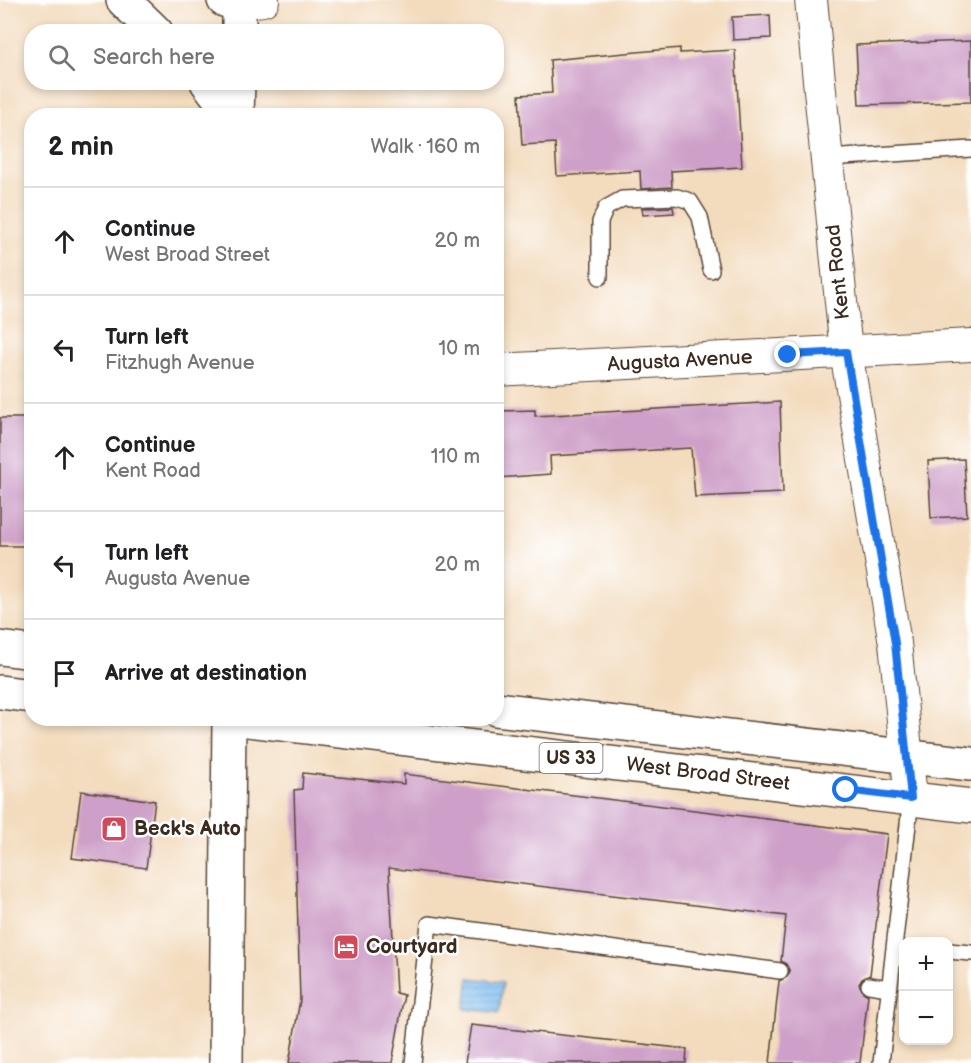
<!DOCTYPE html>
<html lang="en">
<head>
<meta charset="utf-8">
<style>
	:root { --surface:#fff; --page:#f6f6f6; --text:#202124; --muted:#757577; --line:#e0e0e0 }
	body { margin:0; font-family:"Balsamiq Sans",sans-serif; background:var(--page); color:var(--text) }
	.controls { position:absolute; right:18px; bottom:18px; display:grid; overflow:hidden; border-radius:12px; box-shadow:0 3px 9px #0003 }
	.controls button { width:54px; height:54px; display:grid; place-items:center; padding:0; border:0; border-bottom:2px solid var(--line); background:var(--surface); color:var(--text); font:30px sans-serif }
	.stop { position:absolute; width:18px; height:18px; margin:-14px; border:4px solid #1a73e8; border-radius:50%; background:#fff }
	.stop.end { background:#1a73e8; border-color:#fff; box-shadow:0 2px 6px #0008 }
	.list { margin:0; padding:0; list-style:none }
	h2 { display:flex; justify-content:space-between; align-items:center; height:78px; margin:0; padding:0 24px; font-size:26px }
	h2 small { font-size:20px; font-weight:400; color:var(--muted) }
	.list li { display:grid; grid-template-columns:39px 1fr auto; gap:18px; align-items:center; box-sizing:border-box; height:108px; padding:0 24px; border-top:2px solid var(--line) }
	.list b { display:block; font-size:22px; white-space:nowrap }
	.list p { margin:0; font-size:20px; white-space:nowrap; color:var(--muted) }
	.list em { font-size:20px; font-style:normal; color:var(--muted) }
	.icon { flex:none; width:33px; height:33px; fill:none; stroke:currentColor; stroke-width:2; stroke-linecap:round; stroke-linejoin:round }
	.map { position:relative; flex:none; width:971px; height:1063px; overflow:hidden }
	.search { position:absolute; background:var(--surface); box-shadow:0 3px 9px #0003; left:24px; top:24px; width:480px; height:66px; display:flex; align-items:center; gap:15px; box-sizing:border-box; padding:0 21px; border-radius:24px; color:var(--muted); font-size:22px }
	.panel { position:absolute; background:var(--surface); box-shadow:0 3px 9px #0003; left:24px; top:108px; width:480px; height:618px; border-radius:24px }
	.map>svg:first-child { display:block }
	.water { fill:url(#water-rules); stroke:#5c7488; stroke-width:1.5 }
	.building { fill:#ce9fc8 }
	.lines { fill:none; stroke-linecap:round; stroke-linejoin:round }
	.lane-casing { stroke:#574536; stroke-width:18 }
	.street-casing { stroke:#574536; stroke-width:34 }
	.secondary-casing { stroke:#574536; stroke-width:36 }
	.primary-casing { stroke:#574536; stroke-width:36 }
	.highway-casing { stroke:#574536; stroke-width:36 }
	.lane { stroke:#fff; stroke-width:15 }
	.street { stroke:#fff; stroke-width:32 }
	.secondary { stroke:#fff; stroke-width:33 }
	.primary { stroke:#fff; stroke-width:33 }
	.highway { stroke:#fff; stroke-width:33 }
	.route { stroke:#1a73e8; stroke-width:8 }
	.labels { text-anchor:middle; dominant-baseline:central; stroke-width:5; stroke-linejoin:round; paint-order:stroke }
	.shield { fill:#fff; stroke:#766a62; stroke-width:1.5 }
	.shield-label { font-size:18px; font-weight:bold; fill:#3b2a1e }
	.street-label { font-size:20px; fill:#3b2a1e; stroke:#fff }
	.poi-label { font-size:20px; font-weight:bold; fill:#3b2a1e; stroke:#fff; text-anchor:start }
</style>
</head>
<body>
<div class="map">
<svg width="971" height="1063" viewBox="0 0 971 1063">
	<defs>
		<pattern id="water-rules" width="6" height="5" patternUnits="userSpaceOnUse" patternTransform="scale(1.5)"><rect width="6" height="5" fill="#7dbdf1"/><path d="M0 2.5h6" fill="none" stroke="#689ac3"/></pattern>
	</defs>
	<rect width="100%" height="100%" fill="#fff"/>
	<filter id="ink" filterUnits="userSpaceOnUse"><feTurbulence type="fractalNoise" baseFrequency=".0167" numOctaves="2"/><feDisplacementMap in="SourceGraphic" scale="12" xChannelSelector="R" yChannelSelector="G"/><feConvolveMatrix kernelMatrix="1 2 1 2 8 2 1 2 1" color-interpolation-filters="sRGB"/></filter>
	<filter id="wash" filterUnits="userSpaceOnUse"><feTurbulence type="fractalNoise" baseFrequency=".008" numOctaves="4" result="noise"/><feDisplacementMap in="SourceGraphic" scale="24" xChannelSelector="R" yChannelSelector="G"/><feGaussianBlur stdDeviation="1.35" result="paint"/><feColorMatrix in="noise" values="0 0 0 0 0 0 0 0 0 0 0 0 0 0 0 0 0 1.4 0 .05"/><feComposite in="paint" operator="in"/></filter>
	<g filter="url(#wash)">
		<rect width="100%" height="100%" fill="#f3dbbd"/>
		<!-- water -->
		<polygon class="water" points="469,978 503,982 499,1013 465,1009"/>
		<g id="blocks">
			<!-- building -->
			<g class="building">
				<polygon points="770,15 771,38 733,40 732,17"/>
				<polygon points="971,41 971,102 859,105 856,45"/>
				<polygon points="680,48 680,53 735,50 742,167 671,171 672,187 641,189 640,171 557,176 555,143 522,145 519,95 552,93 550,60"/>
				<polygon points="673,207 674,213 643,215 642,208"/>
				<polygon points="780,402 783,493 695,497 691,448 550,456 551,474 496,478 498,411 535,410 535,416"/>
				<rect x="0" y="418" width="32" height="128"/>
				<polygon points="964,459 967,516 931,518 928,461"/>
				<polygon points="303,773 404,784 404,774 887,834 870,975 862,979 859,984 863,992 868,995 860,1063 770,1063 779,981 787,977 790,972 786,964 781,961 786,916 389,868 396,993 404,995 392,1063 289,1063 300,1000 294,790 302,789"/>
				<polygon points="81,791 155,801 146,868 72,858"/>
				<polygon points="471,1025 687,1049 686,1063 465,1063"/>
			</g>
		</g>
	</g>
	<g filter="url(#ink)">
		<use href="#blocks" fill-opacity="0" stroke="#574536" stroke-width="1.5"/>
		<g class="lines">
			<!-- lane casing -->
			<g class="lane-casing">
				<g id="lane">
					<polyline points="827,158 971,149"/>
					<polyline points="600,277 600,222 606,208 622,199 677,197 690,201 700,217 711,270"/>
					<polyline points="948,951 971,953"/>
					<polyline points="869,985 889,988"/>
					<polyline points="413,1063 429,924 780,971"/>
					<polyline points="881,1063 911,798"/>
				</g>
			</g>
			<!-- street casing -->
			<g class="street-casing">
				<g id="street">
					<polyline points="811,0 846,352 895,643 911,798"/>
					<polyline points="239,3 263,0"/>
					<polyline points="496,370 971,345"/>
				</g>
			</g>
			<!-- secondary casing -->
			<g class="secondary-casing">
				<g id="secondary">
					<polyline points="239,32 239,0"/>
					<polyline points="237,116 238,82"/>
				</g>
			</g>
			<!-- primary casing -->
			<g class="primary-casing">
				<g id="primary">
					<polyline points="0,648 32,652"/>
					<polyline points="0,692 32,696"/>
					<polyline points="496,709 971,764"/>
					<polyline points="231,718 971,806"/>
					<polyline points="226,1063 229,718"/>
				</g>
			</g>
			<!-- highway casing -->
			<g class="highway-casing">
				<g id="highway">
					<polyline points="123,0 156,32"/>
					<polyline points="224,0 239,3"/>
					<polyline points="207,82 233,116"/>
				</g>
			</g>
			<!-- lane -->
			<use href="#lane" class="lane"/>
			<!-- street -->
			<use href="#street" class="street"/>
			<!-- secondary -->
			<use href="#secondary" class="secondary"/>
			<!-- primary -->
			<use href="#primary" class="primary"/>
			<!-- highway -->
			<use href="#highway" class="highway"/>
		</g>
	</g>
	<g class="lines" filter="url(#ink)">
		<!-- route -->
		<polyline class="route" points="788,355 846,352 895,643 911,798 846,790"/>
	</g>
	<!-- icons -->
	<defs>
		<g id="shop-square" transform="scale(1.35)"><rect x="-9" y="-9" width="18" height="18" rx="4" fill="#d1495b" stroke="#fff"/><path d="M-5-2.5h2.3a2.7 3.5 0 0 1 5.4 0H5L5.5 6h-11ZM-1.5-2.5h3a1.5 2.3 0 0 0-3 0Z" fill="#fff"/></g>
		<g id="hotel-square" transform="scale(1.35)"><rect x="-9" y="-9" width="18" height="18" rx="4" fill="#d1495b" stroke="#fff"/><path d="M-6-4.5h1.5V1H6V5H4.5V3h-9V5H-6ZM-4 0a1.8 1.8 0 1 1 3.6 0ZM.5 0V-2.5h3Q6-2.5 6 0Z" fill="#fff"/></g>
	</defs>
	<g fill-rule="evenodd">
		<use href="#shop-square" x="114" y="829"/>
		<use href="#hotel-square" x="346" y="947"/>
	</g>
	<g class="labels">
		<!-- shield labels -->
		<rect class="shield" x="539.5" y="743" width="63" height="30" rx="4.5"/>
		<g class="shield-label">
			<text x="571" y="758">US 33</text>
		</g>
		<!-- street labels -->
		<g class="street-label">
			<text transform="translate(838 272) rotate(-96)">Kent Road</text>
			<text transform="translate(680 361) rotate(-3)">Augusta Avenue</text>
			<text transform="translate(708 774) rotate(7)">West Broad Street</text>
		</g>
		<!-- poi labels -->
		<g class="poi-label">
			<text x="134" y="829">Beck's Auto</text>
			<text x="366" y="947">Courtyard</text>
		</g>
	</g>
</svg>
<div class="controls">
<button>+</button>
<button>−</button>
</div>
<div class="stop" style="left:846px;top:790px"></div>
<div class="stop end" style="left:788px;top:355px"></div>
<div class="search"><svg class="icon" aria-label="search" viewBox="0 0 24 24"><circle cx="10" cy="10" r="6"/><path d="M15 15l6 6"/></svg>Search here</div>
<section class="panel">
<h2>2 min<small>Walk · 160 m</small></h2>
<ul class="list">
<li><svg class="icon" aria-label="ahead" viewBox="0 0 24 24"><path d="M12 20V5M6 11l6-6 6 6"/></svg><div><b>Continue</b><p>West Broad Street</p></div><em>20 m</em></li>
<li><svg class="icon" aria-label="left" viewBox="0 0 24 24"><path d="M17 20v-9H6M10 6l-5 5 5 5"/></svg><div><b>Turn left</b><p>Fitzhugh Avenue</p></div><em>10 m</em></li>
<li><svg class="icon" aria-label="ahead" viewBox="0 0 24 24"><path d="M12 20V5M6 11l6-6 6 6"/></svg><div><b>Continue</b><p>Kent Road</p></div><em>110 m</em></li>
<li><svg class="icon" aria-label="left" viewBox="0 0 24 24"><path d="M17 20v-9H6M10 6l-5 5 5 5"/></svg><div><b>Turn left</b><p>Augusta Avenue</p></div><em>20 m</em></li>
<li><svg class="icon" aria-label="arrive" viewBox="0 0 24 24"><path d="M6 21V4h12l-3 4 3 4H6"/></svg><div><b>Arrive at destination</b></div></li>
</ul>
</section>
</div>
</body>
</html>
